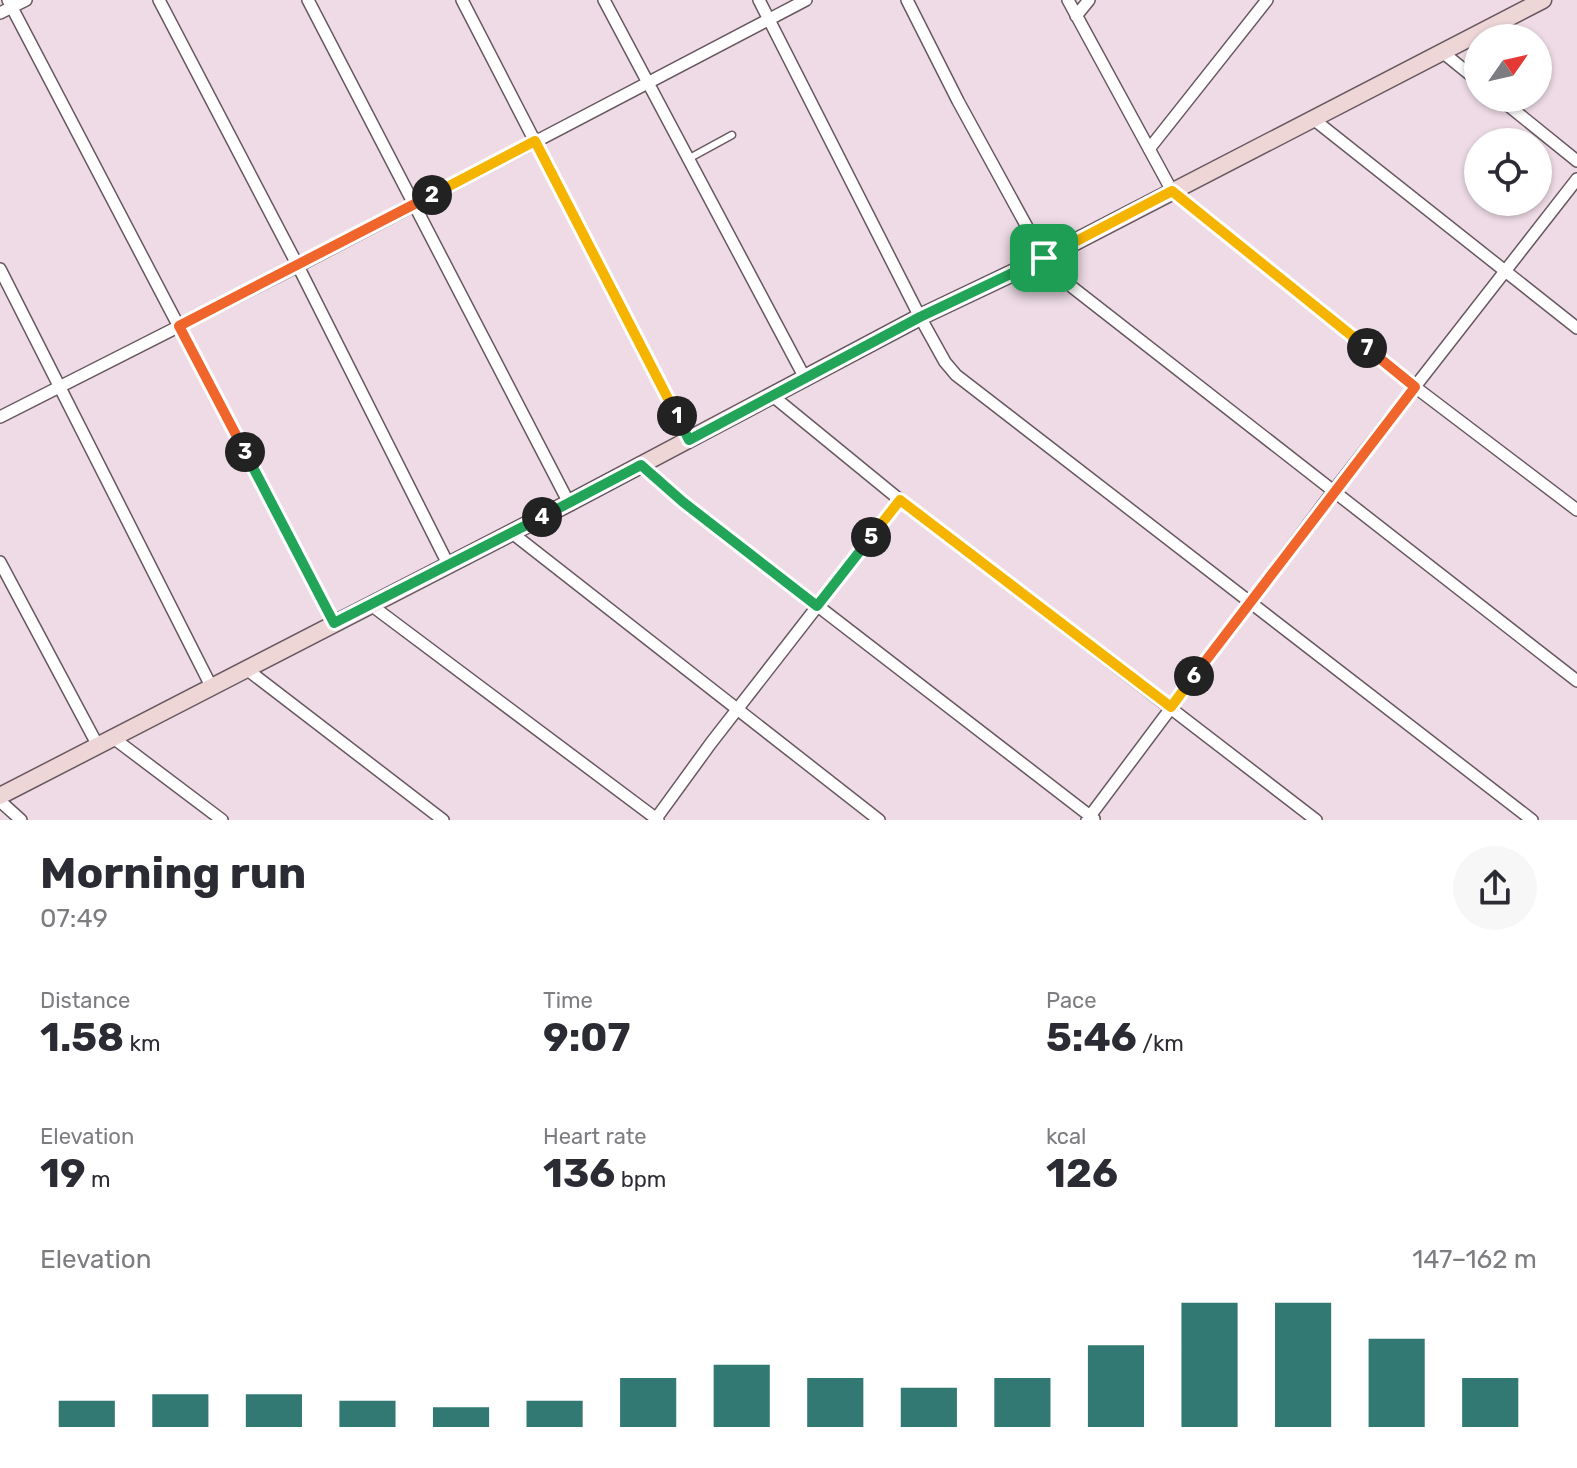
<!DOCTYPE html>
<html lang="en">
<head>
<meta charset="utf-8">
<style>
  body { margin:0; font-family:Rubik,sans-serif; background:#f7f7f7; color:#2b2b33; height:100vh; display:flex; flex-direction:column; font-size:30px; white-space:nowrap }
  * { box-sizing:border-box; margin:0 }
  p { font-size:26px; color:#7c7c81 }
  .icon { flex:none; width:44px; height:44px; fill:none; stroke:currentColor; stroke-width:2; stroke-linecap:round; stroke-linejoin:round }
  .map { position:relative; height:820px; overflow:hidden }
  .drawer { display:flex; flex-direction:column; background:#fff; flex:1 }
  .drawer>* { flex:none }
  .needle { width:52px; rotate:56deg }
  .tools { position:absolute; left:1464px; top:24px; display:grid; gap:16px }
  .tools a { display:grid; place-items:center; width:88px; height:88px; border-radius:50%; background:#fff; box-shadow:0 2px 6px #0004; font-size:40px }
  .pin { position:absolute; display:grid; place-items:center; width:68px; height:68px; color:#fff; margin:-34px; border-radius:16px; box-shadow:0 4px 12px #0006 }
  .km { position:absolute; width:40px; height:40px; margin:-20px; border-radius:50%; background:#222; color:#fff; font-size:22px; line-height:40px; text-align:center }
  .round { display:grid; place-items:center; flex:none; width:84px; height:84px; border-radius:42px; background:#f7f7f7 }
  .head { display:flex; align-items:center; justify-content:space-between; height:136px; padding:0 40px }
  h1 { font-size:44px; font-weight:700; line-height:60px }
  .figures { display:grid; grid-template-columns:repeat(3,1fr); gap:12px; height:136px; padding:8px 40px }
  .figures div { display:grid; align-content:center }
  .figures b { font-size:40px; font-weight:700 }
  .figures small { font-size:22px; font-weight:400 }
  .figures p { font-size:22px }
  .chart { height:224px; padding:16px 40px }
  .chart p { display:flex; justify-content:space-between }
  .chart svg { width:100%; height:144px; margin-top:8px; stroke:#317972; stroke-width:6 }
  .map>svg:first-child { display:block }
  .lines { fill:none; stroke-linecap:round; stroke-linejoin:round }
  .lane-casing { stroke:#685860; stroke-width:9 }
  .street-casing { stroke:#685860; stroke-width:14 }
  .secondary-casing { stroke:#685860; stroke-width:19 }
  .lane { stroke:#fff; stroke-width:6 }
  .street { stroke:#fff; stroke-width:11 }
  .secondary { stroke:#eed6d7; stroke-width:16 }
  .split-1-casing { stroke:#fff; stroke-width:16 }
  .split-2-casing { stroke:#fff; stroke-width:16 }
  .split-3-casing { stroke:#fff; stroke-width:16 }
  .split-4-casing { stroke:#fff; stroke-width:16 }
  .split-5-casing { stroke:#fff; stroke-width:16 }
  .split-6-casing { stroke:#fff; stroke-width:16 }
  .split-7-casing { stroke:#fff; stroke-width:16 }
  .split-8-casing { stroke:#fff; stroke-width:16 }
  .split-1 { stroke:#22a559; stroke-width:10 }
  .split-2 { stroke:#f5b400; stroke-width:10 }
  .split-3 { stroke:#f0652b; stroke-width:10 }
  .split-4 { stroke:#22a559; stroke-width:10 }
  .split-5 { stroke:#22a559; stroke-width:10 }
  .split-6 { stroke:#f5b400; stroke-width:10 }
  .split-7 { stroke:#f0652b; stroke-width:10 }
  .split-8 { stroke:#f5b400; stroke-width:10 }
</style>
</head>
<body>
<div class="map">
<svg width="1577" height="820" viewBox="0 0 1577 820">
  <rect width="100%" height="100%" fill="#eedbe5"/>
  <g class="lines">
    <defs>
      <path id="lane" d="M 688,159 L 732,135"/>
      <path id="street" d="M 8,0 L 334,623
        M 159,0 L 298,266 L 449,566
        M 308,0 L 569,503
        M 462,0 L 689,440
        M 604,0 L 806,380
        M 759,0 L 920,317 L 945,362 L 956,375 L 1532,820
        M 907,0 L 958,101 L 1044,258 L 1072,287 L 1577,681
        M 1068,0 L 1172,191 L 1415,387 L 1577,510
        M 0,13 L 26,0
        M 1076,16 L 1089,0
        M 1441,51 L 1478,81
        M 1499,98 L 1577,161
        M 1312,118 L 1577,328
        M 1149,149 L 1267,0
        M 0,269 L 211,686
        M 774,397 L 900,500 L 1316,820
        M 0,417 L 298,266 L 806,0
        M 641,465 L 683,502 L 1094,819
        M 512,533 L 879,820
        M 0,562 L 97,744
        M 371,605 L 658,820
        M 245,668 L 443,820
        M 112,737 L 222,820
        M 0,801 L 21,820
        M 655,820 L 711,743 L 900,500
        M 1087,820 L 1332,493 L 1577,179"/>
      <path id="secondary" d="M 0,796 L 569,503 L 920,317 L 1044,258 L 1543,0"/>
    </defs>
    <!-- lane casing -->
    <use href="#lane" class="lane-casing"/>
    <!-- street casing -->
    <use href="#street" class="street-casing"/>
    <!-- secondary casing -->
    <use href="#secondary" class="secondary-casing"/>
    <!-- lane -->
    <use href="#lane" class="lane"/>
    <!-- street -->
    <use href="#street" class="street"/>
    <!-- secondary -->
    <use href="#secondary" class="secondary"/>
  </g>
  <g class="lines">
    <defs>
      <path id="split-1" d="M 677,416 L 689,440 L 920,317 L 1044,258"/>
      <path id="split-2" d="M 432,195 L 535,141 L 677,416"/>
      <path id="split-3" d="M 245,452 L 179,326 L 432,195"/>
      <path id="split-4" d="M 245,452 L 334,623 L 542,517"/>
      <path id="split-5" d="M 542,517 L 641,465 L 683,502 L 817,606 L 871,537"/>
      <path id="split-6" d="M 871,537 L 900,500 L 1171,707 L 1194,676"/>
      <path id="split-7" d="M 1194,676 L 1415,387 L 1367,348"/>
      <path id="split-8" d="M 1044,258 L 1172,191 L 1367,348"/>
    </defs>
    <!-- split-1 casing -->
    <use href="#split-1" class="split-1-casing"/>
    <!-- split-2 casing -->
    <use href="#split-2" class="split-2-casing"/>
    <!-- split-3 casing -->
    <use href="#split-3" class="split-3-casing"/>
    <!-- split-4 casing -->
    <use href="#split-4" class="split-4-casing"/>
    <!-- split-5 casing -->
    <use href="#split-5" class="split-5-casing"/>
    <!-- split-6 casing -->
    <use href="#split-6" class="split-6-casing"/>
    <!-- split-7 casing -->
    <use href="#split-7" class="split-7-casing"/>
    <!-- split-8 casing -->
    <use href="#split-8" class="split-8-casing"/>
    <!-- split-1 -->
    <use href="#split-1" class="split-1"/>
    <!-- split-2 -->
    <use href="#split-2" class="split-2"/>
    <!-- split-3 -->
    <use href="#split-3" class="split-3"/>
    <!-- split-4 -->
    <use href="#split-4" class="split-4"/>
    <!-- split-5 -->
    <use href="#split-5" class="split-5"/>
    <!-- split-6 -->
    <use href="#split-6" class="split-6"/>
    <!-- split-7 -->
    <use href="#split-7" class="split-7"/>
    <!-- split-8 -->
    <use href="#split-8" class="split-8"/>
  </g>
</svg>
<div class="tools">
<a><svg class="needle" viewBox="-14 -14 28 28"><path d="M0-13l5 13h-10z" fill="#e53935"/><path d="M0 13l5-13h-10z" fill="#7c7c81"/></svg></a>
<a><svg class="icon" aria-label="locate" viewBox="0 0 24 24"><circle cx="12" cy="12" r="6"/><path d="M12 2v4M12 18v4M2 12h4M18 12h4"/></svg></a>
</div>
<div class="pin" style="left:1044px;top:258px;background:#1e9e55"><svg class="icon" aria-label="arrive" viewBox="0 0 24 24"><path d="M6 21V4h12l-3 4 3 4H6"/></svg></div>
<b class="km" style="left:677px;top:416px">1</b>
<b class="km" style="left:432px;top:195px">2</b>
<b class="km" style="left:245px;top:452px">3</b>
<b class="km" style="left:542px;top:517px">4</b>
<b class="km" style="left:871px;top:537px">5</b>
<b class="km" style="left:1194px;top:676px">6</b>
<b class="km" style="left:1367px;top:348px">7</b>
</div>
<section class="drawer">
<div class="head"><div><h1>Morning run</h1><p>07:49</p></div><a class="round"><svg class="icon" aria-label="share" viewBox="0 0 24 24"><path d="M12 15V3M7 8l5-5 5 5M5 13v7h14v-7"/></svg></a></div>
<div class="figures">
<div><p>Distance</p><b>1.58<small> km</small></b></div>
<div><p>Time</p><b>9:07</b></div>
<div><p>Pace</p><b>5:46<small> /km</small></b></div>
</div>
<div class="figures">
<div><p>Elevation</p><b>19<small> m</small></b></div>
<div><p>Heart rate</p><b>136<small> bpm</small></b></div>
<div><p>kcal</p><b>126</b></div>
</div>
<div class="chart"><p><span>Elevation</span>147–162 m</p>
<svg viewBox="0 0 160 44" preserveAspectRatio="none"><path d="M5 44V36M15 44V34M25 44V34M35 44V36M45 44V38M55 44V36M65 44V29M75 44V25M85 44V29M95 44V32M105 44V29M115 44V19M125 44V6M135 44V6M145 44V17M155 44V29"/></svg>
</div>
</section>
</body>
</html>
